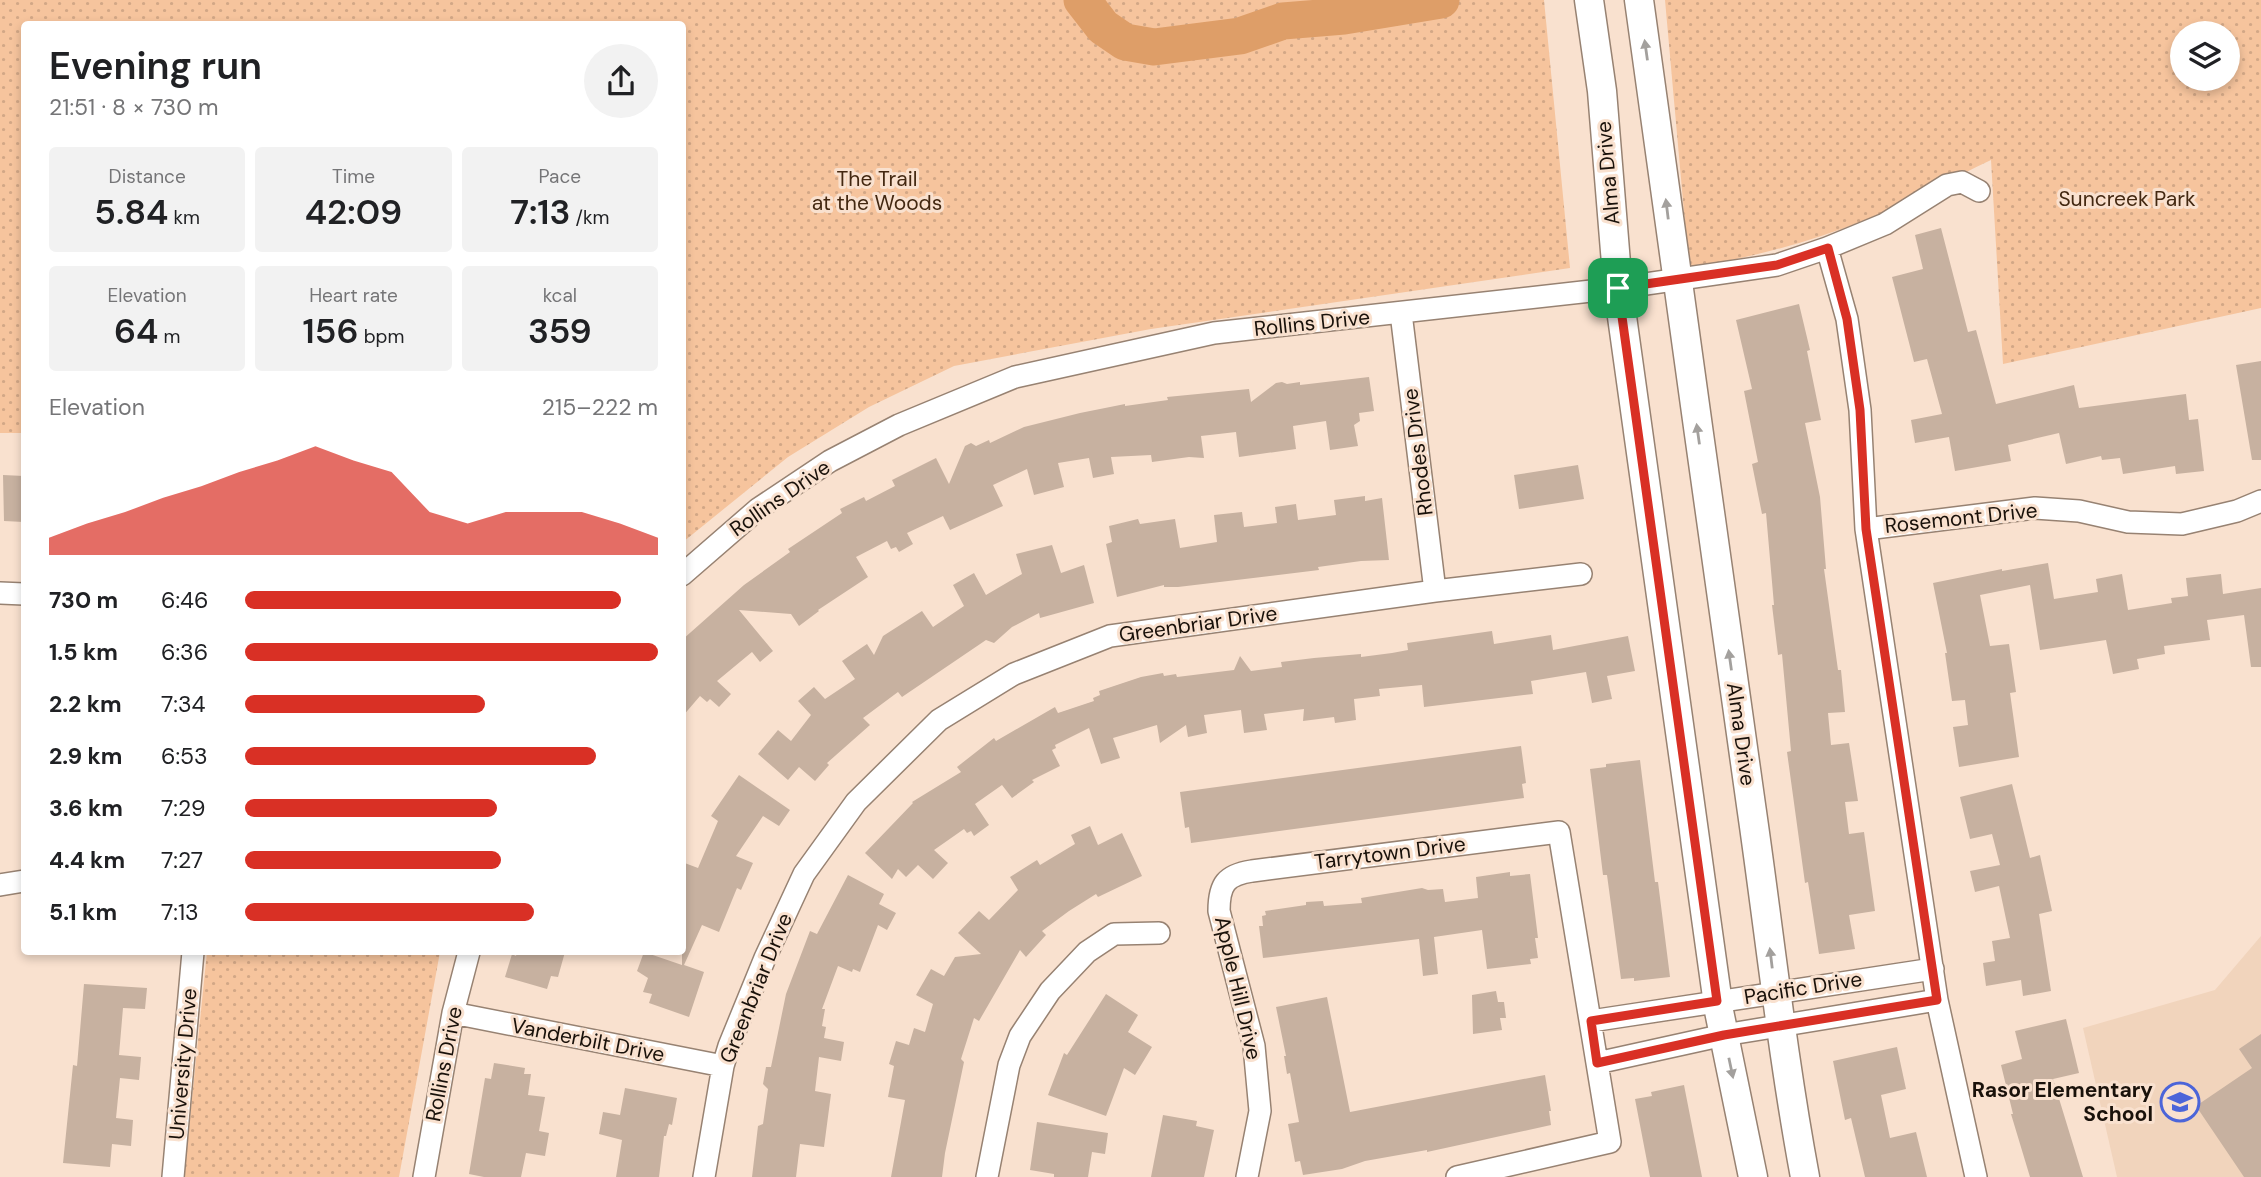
<!DOCTYPE html>
<html lang="en">
<head>
<meta charset="utf-8">
<style>
  body { margin:0; font-family:"DM Sans",sans-serif; background:#f2f2f2; color:#202124; height:100vh; display:flex; flex-direction:column; font-size:26px; white-space:nowrap }
  * { box-sizing:border-box; margin:0 }
  p { font-size:23px; color:#757577 }
  .icon { flex:none; width:38px; height:38px; fill:none; stroke:currentColor; stroke-width:2; stroke-linecap:round; stroke-linejoin:round }
  .map { position:relative; flex:1; overflow:hidden }
  .sheet { position:absolute; left:21px; top:21px; width:665px; height:934px; display:flex; flex-direction:column; background:#fff; border-radius:7px; box-shadow:0 4px 10px #0003 }
  .sheet>* { flex:none }
  .buttons { position:absolute; left:2170px; top:21px; display:grid; gap:14px }
  .buttons a { display:grid; place-items:center; width:70px; height:70px; border-radius:50%; background:#fff; box-shadow:0 4px 10px #0003; font-size:35px }
  .pin { position:absolute; display:grid; place-items:center; width:60px; height:60px; color:#fff; margin:-30px; border-radius:14px; box-shadow:0 4px 10px #0006 }
  .round { display:grid; place-items:center; flex:none; width:74px; height:74px; border-radius:37px; background:#f2f2f2 }
  .headline { display:flex; align-items:center; justify-content:space-between; height:119px; padding:0 28px }
  h1 { font-size:38px; font-weight:600; line-height:52px }
  .stats { display:grid; grid-template-columns:repeat(3,1fr); gap:10px; height:119px; padding:7px 28px }
  .stats div { display:grid; align-content:center; border-radius:7px; background:#f2f2f2; text-align:center }
  .stats b { font-size:35px; font-weight:600 }
  .stats small { font-size:19px; font-weight:400 }
  .stats p { font-size:19px }
  .chart { height:196px; padding:14px 28px }
  .chart p { display:flex; justify-content:space-between }
  .chart svg { width:100%; height:126px; margin-top:7px; fill:#d93025; opacity:.7 }
  ul { padding:0 28px; list-style:none; font-size:23px }
  li { display:grid; grid-template-columns:112px 84px 1fr; align-items:center; height:52px }
  li i { height:18px; border-radius:9px; background:#d93025 }
  .map>svg:first-child { display:block }
  .built { fill:#f1d4bc }
  .park { fill:url(#park-dots); fill-rule:evenodd }
  .lines { fill:none; stroke-linecap:round; stroke-linejoin:round }
  .river { stroke:#de9e68; stroke-width:37 }
  .building { fill:#c7b1a0 }
  .street-casing { stroke:#978272; stroke-width:24 }
  .secondary-casing { stroke:#978272; stroke-width:31 }
  .street { stroke:#fff; stroke-width:21 }
  .secondary { stroke:#fff; stroke-width:28 }
  .oneway { fill:#a3a09d }
  .route-casing { stroke:#fff; stroke-width:14 }
  .route { stroke:#d93025; stroke-width:9 }
  .labels { text-anchor:middle; dominant-baseline:central; stroke-width:6; stroke-linejoin:round; paint-order:stroke }
  .street-label { font-size:21px; fill:#19110a; stroke:#f9e1cf }
  .park-label { font-size:21px; fill:#432811; stroke:#f9e1cf }
  .poi-label { font-size:21px; font-weight:bold; fill:#19110a; stroke:#f9e1cf; text-anchor:end }
</style>
</head>
<body>
<div class="map">
<svg width="2261" height="1177" viewBox="0 0 2261 1177">
  <defs>
    <pattern id="park-dots" width="8" height="8" patternUnits="userSpaceOnUse" patternTransform="scale(1.75)"><rect width="8" height="8" fill="#f6c49d"/><path d="M2 2h.1M6 6h.1" fill="none" stroke="#d2a786" stroke-width="1.8" stroke-linecap="round"/></pattern>
  </defs>
  <rect width="100%" height="100%" fill="#f9e1cf"/>
  <!-- built -->
  <path class="built" d="M 2261,936 L 2261,1177 L 2117,1177 L 2083,1028 L 2215,990 Z"/>
  <!-- park -->
  <path class="park" d="M 0,0 L 1544,0 L 1570,268 L 1151,329 L 954,366 L 869,407 L 788,457 L 683,542 L 682,24 L 24,24 L 24,433 L 0,433 Z
    M 1665,0 L 2261,0 L 2261,308 L 2003,364 L 1991,160 C 1949,180 1908,203 1865,220 C 1808,243 1749,258 1689,268 ZM 2182,33 L 2228,33 L 2228,79 L 2182,79 Z
    M 207,952 L 440,952 L 399,1177 L 184,1177 Z"/>
  <g class="lines">
    <!-- river -->
    <path class="river" d="M 1082,0 L 1103,27 L 1125,42 L 1154,47 L 1240,36 L 1283,21 L 1344,16 L 1441,0"/>
  </g>
  <!-- building -->
  <path class="building" d="M 1941,228 L 1968,332 L 1976,330 L 1996,404 L 2074,385 L 2079,408 L 2186,394 L 2189,420 L 2198,419 L 2204,471 L 2176,474 L 2175,466 L 2123,474 L 2120,458 L 2102,460 L 2101,456 L 2066,464 L 2059,433 L 2008,445 L 2011,461 L 1955,471 L 1949,437 L 1915,443 L 1911,420 L 1942,414 L 1927,359 L 1914,362 L 1892,277 L 1923,269 L 1915,235 Z
    M 1799,304 L 1810,350 L 1807,351 L 1821,420 L 1805,423 L 1820,497 L 1826,569 L 1824,569 L 1838,670 L 1841,670 L 1845,712 L 1828,713 L 1831,745 L 1849,743 L 1858,801 L 1845,802 L 1849,834 L 1864,832 L 1875,911 L 1849,915 L 1855,949 L 1819,954 L 1808,882 L 1805,883 L 1787,752 L 1791,751 L 1782,654 L 1778,655 L 1772,605 L 1774,605 L 1766,513 L 1762,514 L 1752,464 L 1758,462 L 1744,391 L 1752,389 L 1736,320 Z
    M 2261,361 L 2261,460 L 2252,460 L 2236,365 Z
    M 1369,377 L 1374,411 L 1359,413 L 1360,421 L 1354,425 L 1358,446 L 1330,450 L 1326,421 L 1293,426 L 1296,449 L 1239,457 L 1236,432 L 1201,436 L 1204,458 L 1189,457 L 1152,462 L 1151,455 L 1111,457 L 1114,474 L 1093,478 L 1089,458 L 1058,463 L 1064,487 L 1034,495 L 1027,469 L 993,485 L 1003,506 L 950,530 L 943,516 L 907,533 L 913,544 L 899,552 L 896,547 L 891,549 L 887,541 L 856,557 L 868,577 L 818,610 L 819,611 L 799,626 L 791,614 L 739,610 L 773,651 L 760,662 L 752,652 L 717,681 L 731,694 L 719,707 L 710,699 L 707,702 L 700,696 L 682,717 L 682,640 L 744,585 L 790,552 L 788,549 L 842,513 L 840,509 L 864,497 L 866,501 L 895,486 L 892,480 L 936,458 L 949,484 L 965,446 L 971,443 L 976,446 L 989,440 L 990,443 L 1024,427 L 1080,413 L 1125,404 L 1125,406 L 1168,400 L 1167,397 L 1249,389 L 1251,402 L 1276,383 L 1282,382 L 1287,384 L 1300,382 L 1300,385 Z
    M 1578,465 L 1584,499 L 1519,509 L 1514,475 Z
    M 3,475 L 24,476 L 24,522 L 4,521 Z
    M 1365,496 L 1365,501 L 1382,498 L 1389,560 L 1361,561 L 1318,567 L 1319,570 L 1178,587 L 1164,587 L 1164,585 L 1117,597 L 1106,544 L 1112,542 L 1109,526 L 1138,519 L 1140,524 L 1175,519 L 1180,548 L 1217,542 L 1214,515 L 1242,512 L 1244,527 L 1277,523 L 1275,507 L 1296,504 L 1298,520 L 1336,515 L 1334,500 Z
    M 1052,545 L 1061,573 L 1084,565 L 1094,603 L 1040,618 L 1039,613 L 1012,627 L 994,643 L 986,640 L 902,697 L 898,692 L 863,718 L 870,725 L 827,763 L 829,765 L 815,781 L 799,767 L 788,780 L 758,754 L 778,730 L 791,741 L 811,715 L 798,701 L 814,687 L 825,699 L 855,679 L 842,661 L 867,644 L 874,655 L 883,636 L 922,611 L 933,627 L 964,606 L 953,585 L 974,573 L 986,595 L 1022,574 L 1016,554 Z
    M 2048,563 L 2054,599 L 2098,592 L 2096,579 L 2122,574 L 2128,610 L 2172,603 L 2171,598 L 2188,596 L 2186,578 L 2221,574 L 2223,594 L 2261,588 L 2261,667 L 2251,667 L 2244,615 L 2207,620 L 2210,640 L 2164,646 L 2165,654 L 2137,659 L 2139,669 L 2113,674 L 2106,640 L 2040,650 L 2030,585 L 1980,595 L 1990,646 L 2009,644 L 2016,692 L 2010,693 L 2019,757 L 1959,767 L 1953,727 L 1968,725 L 1965,700 L 1952,701 L 1945,653 L 1947,653 L 1933,583 L 2002,569 L 2002,571 Z
    M 1492,631 L 1494,644 L 1551,635 L 1553,650 L 1628,636 L 1635,671 L 1607,676 L 1612,699 L 1592,703 L 1586,672 L 1531,681 L 1533,694 L 1424,707 L 1422,685 L 1379,689 L 1380,696 L 1354,699 L 1356,720 L 1335,723 L 1334,717 L 1303,721 L 1304,709 L 1264,714 L 1267,730 L 1244,733 L 1241,710 L 1204,715 L 1207,733 L 1188,737 L 1186,725 L 1160,743 L 1157,725 L 1113,738 L 1120,758 L 1101,764 L 1089,728 L 1055,745 L 1056,748 L 1052,750 L 1060,766 L 1032,780 L 1034,782 L 1012,798 L 1002,785 L 975,804 L 989,825 L 974,836 L 971,831 L 967,833 L 964,829 L 934,850 L 948,863 L 933,879 L 918,865 L 906,877 L 898,869 L 892,879 L 865,853 L 913,803 L 912,802 L 961,772 L 957,767 L 994,738 L 996,741 L 1055,707 L 1058,713 L 1094,701 L 1093,698 L 1100,695 L 1099,691 L 1141,677 L 1163,673 L 1164,676 L 1176,674 L 1177,677 L 1234,670 L 1240,656 L 1251,671 L 1282,667 L 1281,662 L 1314,658 L 1361,654 L 1361,657 L 1392,653 L 1408,650 L 1407,643 Z
    M 1521,746 L 1526,783 L 1522,784 L 1524,798 L 1191,843 L 1189,827 L 1185,828 L 1180,792 Z
    M 1640,760 L 1655,882 L 1658,882 L 1670,977 L 1634,981 L 1634,978 L 1621,979 L 1607,875 L 1603,875 L 1590,769 L 1606,767 L 1606,764 Z
    M 739,775 L 790,810 L 779,826 L 763,816 L 736,856 L 753,863 L 741,890 L 737,888 L 719,932 L 702,925 L 684,965 L 704,972 L 689,1017 L 649,1003 L 652,994 L 643,992 L 648,978 L 637,971 L 644,952 L 682,965 L 682,862 L 698,868 L 718,821 L 711,816 Z
    M 2012,784 L 2030,858 L 2040,855 L 2052,911 L 2039,914 L 2051,991 L 2023,996 L 2021,980 L 1986,986 L 1983,963 L 1995,961 L 1992,941 L 2010,938 L 1999,886 L 1975,892 L 1970,871 L 2000,865 L 1992,834 L 1970,839 L 1960,797 Z
    M 1090,826 L 1098,845 L 1122,833 L 1142,876 L 1098,897 L 1096,894 L 1069,911 L 1042,931 L 1046,935 L 1026,957 L 1020,950 L 979,1021 L 974,1018 L 961,1059 L 964,1062 L 945,1153 L 942,1177 L 891,1177 L 905,1100 L 888,1097 L 894,1066 L 889,1064 L 896,1041 L 909,1045 L 914,1028 L 925,1032 L 933,1004 L 916,995 L 931,969 L 944,976 L 955,957 L 981,954 L 958,933 L 979,911 L 989,920 L 1018,890 L 1010,877 L 1037,860 L 1040,865 L 1075,844 L 1071,835 Z
    M 1510,872 L 1510,876 L 1530,874 L 1538,938 L 1535,938 L 1538,958 L 1530,959 L 1531,964 L 1487,969 L 1482,930 L 1434,937 L 1438,974 L 1423,976 L 1419,939 L 1263,958 L 1259,926 L 1263,926 L 1262,916 L 1266,915 L 1265,911 L 1306,905 L 1306,902 L 1323,901 L 1324,906 L 1362,903 L 1361,898 L 1422,888 L 1428,890 L 1443,889 L 1445,902 L 1478,898 L 1476,877 Z
    M 848,875 L 884,894 L 879,904 L 896,913 L 887,930 L 878,925 L 860,972 L 853,969 L 852,972 L 838,966 L 822,1009 L 825,1009 L 822,1026 L 826,1027 L 824,1038 L 844,1042 L 841,1061 L 819,1057 L 815,1091 L 831,1094 L 824,1147 L 800,1144 L 796,1177 L 752,1177 L 758,1126 L 763,1124 L 768,1089 L 763,1084 L 766,1067 L 771,1067 L 786,994 L 810,931 L 817,934 Z
    M 517,952 L 565,952 L 558,977 L 551,976 L 547,989 L 505,977 L 512,954 L 516,956 Z
    M 84,984 L 147,988 L 145,1009 L 123,1008 L 119,1055 L 141,1057 L 139,1080 L 120,1078 L 116,1118 L 133,1120 L 131,1146 L 112,1144 L 110,1167 L 63,1163 L 73,1065 L 77,1066 Z
    M 1496,991 L 1498,1002 L 1504,1002 L 1506,1018 L 1500,1018 L 1502,1030 L 1473,1034 L 1472,995 Z
    M 1106,994 L 1138,1015 L 1128,1032 L 1152,1047 L 1135,1075 L 1124,1068 L 1106,1116 L 1048,1095 L 1064,1053 L 1067,1055 Z
    M 1327,997 L 1350,1112 L 1545,1075 L 1551,1111 L 1549,1111 L 1551,1125 L 1427,1152 L 1427,1150 L 1365,1161 L 1342,1169 L 1303,1175 L 1300,1161 L 1295,1162 L 1288,1124 L 1299,1122 L 1290,1073 L 1287,1074 L 1284,1056 L 1286,1056 L 1276,1007 Z
    M 2066,1019 L 2079,1073 L 2053,1079 L 2083,1177 L 2030,1177 L 2011,1114 L 2013,1114 L 2001,1065 L 2022,1059 L 2015,1031 Z
    M 2261,1034 L 2261,1177 L 2244,1177 L 2196,1106 L 2252,1068 L 2239,1049 Z
    M 1897,1047 L 1906,1089 L 1881,1095 L 1890,1138 L 1916,1132 L 1927,1177 L 1865,1177 L 1851,1118 L 1845,1120 L 1833,1061 Z
    M 494,1063 L 525,1068 L 524,1074 L 531,1074 L 528,1095 L 545,1097 L 539,1131 L 549,1133 L 545,1156 L 526,1153 L 521,1177 L 484,1177 L 469,1174 L 485,1078 L 491,1079 Z
    M 1684,1085 L 1702,1177 L 1650,1177 L 1635,1099 L 1652,1096 L 1651,1092 Z
    M 625,1088 L 677,1098 L 672,1125 L 669,1124 L 666,1136 L 664,1136 L 659,1177 L 616,1177 L 622,1140 L 599,1134 L 603,1112 L 620,1115 Z
    M 1163,1115 L 1197,1121 L 1196,1126 L 1214,1130 L 1204,1177 L 1151,1177 Z
    M 1037,1122 L 1108,1133 L 1105,1154 L 1092,1152 L 1088,1177 L 1054,1177 L 1054,1174 L 1030,1170 Z"/>
  <g class="lines">
    <defs>
      <path id="street" d="M 1827,248 L 1847,319 L 1860,410 L 1866,529 L 1937,1000 L 1976,1177
        M 1401,313 L 1435,591
        M 1866,529 L 2035,508 L 2079,511 L 2128,522 L 2182,524 L 2237,511 L 2261,501
        M 682,575 L 758,509 L 830,461 L 899,425 L 1015,377 L 1214,333 L 1618,288 L 1777,265 L 1827,248 L 1885,224 L 1947,185 L 1962,182 L 1979,191
        M 0,593 L 24,594
        M 0,885 L 24,881
        M 453,1013 L 723,1066
        M 1591,1021 L 1933,969
        M 1597,1063 L 1724,1035 L 1937,1000
        M 173,1177 L 193,952
        M 424,1177 L 453,1013 L 469,952
        M 704,1177 L 723,1066 L 729,1046 L 765,958 L 804,874 L 856,802 L 939,720 L 1014,674 L 1110,636 L 1435,591 L 1581,574
        M 987,1177 L 1009,1065 L 1020,1036 L 1050,991 L 1087,952 L 1114,934 L 1159,933
        M 1247,1177 L 1260,1111 L 1254,1046 L 1219,911 C 1219,884 1226,875 1252,871 L 1559,832 L 1610,1142 L 1457,1177"/>
      <path id="secondary" d="M 1589,0 L 1602,91 L 1618,288 L 1719,1011 L 1753,1177
        M 1639,0 C 1676,268 1713,537 1751,805 C 1769,929 1782,1054 1805,1177"/>
    </defs>
    <!-- street casing -->
    <use href="#street" class="street-casing"/>
    <!-- secondary casing -->
    <use href="#secondary" class="secondary-casing"/>
    <!-- street -->
    <use href="#street" class="street"/>
    <!-- secondary -->
    <use href="#secondary" class="secondary"/>
  </g>
  <!-- one-way arrows -->
  <defs><path id="oneway-solid" d="M-6-.8H1V-3.2L6.5 0L1 3.2V.8H-6Z" transform="scale(1.75)"/></defs>
  <g class="oneway">
    <use href="#oneway-solid" transform="translate(1646 50) rotate(-98)"/>
    <use href="#oneway-solid" transform="translate(1667 209) rotate(-97)"/>
    <use href="#oneway-solid" transform="translate(1698 434) rotate(-98)"/>
    <use href="#oneway-solid" transform="translate(1730 660) rotate(-98)"/>
    <use href="#oneway-solid" transform="translate(1771 958) rotate(-97)"/>
    <use href="#oneway-solid" transform="translate(1731 1068) rotate(78)"/>
  </g>
  <g class="lines">
    <defs>
      <path id="route" d="M 1828,248 L 1847,319 L 1860,410 L 1866,529 L 1937,1000 L 1724,1035 L 1597,1063 L 1591,1021 L 1717,1001 L 1618,288 L 1777,265 Z"/>
    </defs>
    <!-- route casing -->
    <use href="#route" class="route-casing"/>
    <!-- route -->
    <use href="#route" class="route"/>
  </g>
  <!-- icons -->
  <defs>
    <symbol id="school-ring" viewBox="-11 -11 22 22"><circle r="9.5" fill="#f9e1cf" stroke="#4c65d9" stroke-width="1.5"/><path d="M0-5L7-2L0 1L-7-2ZM-4 1L0 2.5L4 1V4Q0 6-4 4Z" fill="#4c65d9"/></symbol>
  </defs>
  <g fill-rule="evenodd">
    <use href="#school-ring" x="2158" y="1080" width="44" height="44"/>
  </g>
  <g class="labels">
    <!-- street labels -->
    <g class="street-label">
      <text transform="translate(1608 173) rotate(-95)">Alma Drive</text>
      <text transform="translate(1312 323) rotate(-6)">Rollins Drive</text>
      <text transform="translate(1418 452) rotate(-97)">Rhodes Drive</text>
      <text transform="translate(780 498) rotate(-35)">Rollins Drive</text>
      <text transform="translate(1961 518) rotate(-6)">Rosemont Drive</text>
      <text transform="translate(1198 624) rotate(-8)">Greenbriar Drive</text>
      <text transform="translate(1741 734) rotate(82)">Alma Drive</text>
      <text transform="translate(1390 853) rotate(-7)">Tarrytown Drive</text>
      <text transform="translate(756 988) rotate(-68)">Greenbriar Drive</text>
      <text transform="translate(1238 988) rotate(77)">Apple Hill Drive</text>
      <text transform="translate(1803 988) rotate(-9)">Pacific Drive</text>
      <text transform="translate(588 1040) rotate(11)">Vanderbilt Drive</text>
      <text transform="translate(183 1064) rotate(-85)">University Drive</text>
      <text transform="translate(444 1064) rotate(-79)">Rollins Drive</text>
    </g>
    <!-- park labels -->
    <g class="park-label">
      <text x="877" y="179">The Trail<tspan x="877" dy="24">at the Woods</tspan></text>
      <text x="2127" y="199">Suncreek Park</text>
    </g>
    <!-- poi labels -->
    <g class="poi-label">
      <text x="2153" y="1090">Rasor Elementary<tspan x="2153" dy="24">School</tspan></text>
    </g>
  </g>
</svg>
<div class="buttons">
<a><svg class="icon" aria-label="layers" viewBox="0 0 24 24"><path d="M12 4l9 5-9 5-9-5zM3 14l9 5 9-5"/></svg></a>
</div>
<div class="pin" style="left:1618px;top:288px;background:#1e9e55"><svg class="icon" aria-label="arrive" viewBox="0 0 24 24"><path d="M6 21V4h12l-3 4 3 4H6"/></svg></div>
<section class="sheet">
<div class="headline"><div><h1>Evening run</h1><p>21:51 · 8 × 730 m</p></div><a class="round"><svg class="icon" aria-label="share" viewBox="0 0 24 24"><path d="M12 15V3M7 8l5-5 5 5M5 13v7h14v-7"/></svg></a></div>
<div class="stats">
<div><p>Distance</p><b>5.84<small> km</small></b></div>
<div><p>Time</p><b>42:09</b></div>
<div><p>Pace</p><b>7:13<small> /km</small></b></div>
</div>
<div class="stats">
<div><p>Elevation</p><b>64<small> m</small></b></div>
<div><p>Heart rate</p><b>156<small> bpm</small></b></div>
<div><p>kcal</p><b>359</b></div>
</div>
<div class="chart"><p><span>Elevation</span>215–222 m</p>
<svg viewBox="0 0 160 44" preserveAspectRatio="none"><path d="M0 44V38L10 33L20 29L30 24L40 20L50 15L60 11L70 6L80 11L90 15L100 29L110 33L120 29L130 29L140 29L150 33L160 38V44z"/></svg>
</div>
<ul>
<li><b>730 m</b>6:46<i style="width:91%"></i></li>
<li><b>1.5 km</b>6:36<i style="width:100%"></i></li>
<li><b>2.2 km</b>7:34<i style="width:58%"></i></li>
<li><b>2.9 km</b>6:53<i style="width:85%"></i></li>
<li><b>3.6 km</b>7:29<i style="width:61%"></i></li>
<li><b>4.4 km</b>7:27<i style="width:62%"></i></li>
<li><b>5.1 km</b>7:13<i style="width:70%"></i></li>
</ul>
</section>
</div>
</body>
</html>
